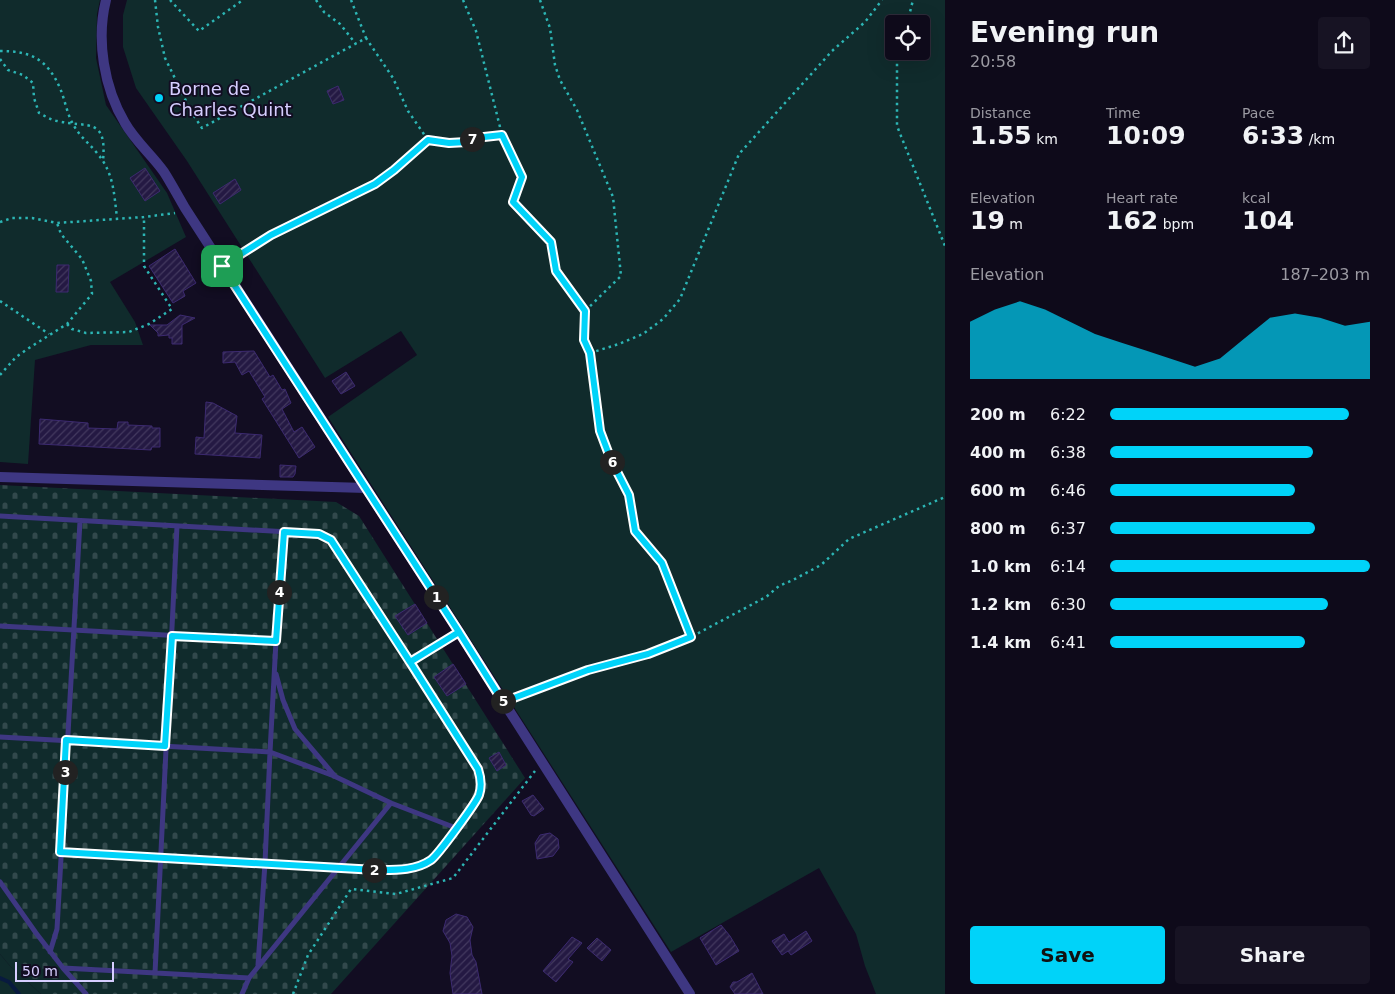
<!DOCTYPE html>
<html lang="en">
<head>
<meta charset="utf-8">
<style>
  body { margin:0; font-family:"DejaVu Sans",sans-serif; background:#171323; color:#f1f3f6; height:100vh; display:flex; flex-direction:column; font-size:19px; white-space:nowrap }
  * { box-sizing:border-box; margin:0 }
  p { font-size:16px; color:#9b9aa2 }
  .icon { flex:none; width:28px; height:28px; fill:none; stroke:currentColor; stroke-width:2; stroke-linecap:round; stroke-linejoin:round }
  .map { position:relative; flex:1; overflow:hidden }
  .details { display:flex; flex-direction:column; background:#0e0a1a; width:450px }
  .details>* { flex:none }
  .controls { position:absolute; left:885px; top:15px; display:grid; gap:10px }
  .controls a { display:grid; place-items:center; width:45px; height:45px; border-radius:5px; background:#0e0a1a; box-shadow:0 5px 20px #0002,0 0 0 1px #2e2b39; font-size:25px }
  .scale { position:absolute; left:15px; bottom:12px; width:99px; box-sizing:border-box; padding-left:5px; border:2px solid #d6ceff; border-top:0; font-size:14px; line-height:18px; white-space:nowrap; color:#d6ceff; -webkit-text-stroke:4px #120d22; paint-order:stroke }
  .pin { position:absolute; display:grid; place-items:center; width:42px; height:42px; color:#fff; margin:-21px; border-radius:10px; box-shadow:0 2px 8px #0006 }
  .km { position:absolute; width:25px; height:25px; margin:-12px; border-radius:50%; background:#222; color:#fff; font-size:14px; line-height:25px; text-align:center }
  .round { display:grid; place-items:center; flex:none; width:52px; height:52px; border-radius:5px; background:#171323 }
  .overview { display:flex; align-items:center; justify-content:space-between; height:85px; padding:0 25px }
  h1 { font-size:28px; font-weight:700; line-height:38px }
  .figures { display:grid; grid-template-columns:repeat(3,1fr); gap:8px; height:85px; padding:5px 25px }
  .figures div { display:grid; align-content:center }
  .figures b { font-size:25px; font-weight:700 }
  .figures small { font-size:14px; font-weight:400 }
  .figures p { font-size:14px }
  .chart { height:140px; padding:10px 25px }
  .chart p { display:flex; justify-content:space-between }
  .chart svg { width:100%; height:90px; margin-top:5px; fill:#00d3f9; opacity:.7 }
  .button { display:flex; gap:10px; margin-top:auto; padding:10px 25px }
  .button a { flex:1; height:58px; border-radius:5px; background:#00d3f9; color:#111; font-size:20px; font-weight:700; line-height:58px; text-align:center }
  .button a+a { background:#171323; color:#f1f3f6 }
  ul { padding:0 25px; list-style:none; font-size:16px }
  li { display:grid; grid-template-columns:80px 60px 1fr; align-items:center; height:38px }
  li i { height:12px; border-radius:6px; background:#00d3f9 }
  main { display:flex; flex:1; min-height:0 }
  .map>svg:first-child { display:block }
  .cemetery { fill:url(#cemetery-stones) }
  .park { fill:#102b2c; fill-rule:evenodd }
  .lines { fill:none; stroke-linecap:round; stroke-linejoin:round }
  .stream { stroke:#081a3f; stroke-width:4 }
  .building { fill:url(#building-hatch); stroke:#3c2a70 }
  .path { stroke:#2cb5b4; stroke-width:2.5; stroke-dasharray:2.5 4; stroke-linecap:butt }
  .lane { stroke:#3e3782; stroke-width:5 }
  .street { stroke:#3e3782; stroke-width:10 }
  .route-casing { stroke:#fff; stroke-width:10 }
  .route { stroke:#00d3f9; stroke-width:6 }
  .poi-dot { fill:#00d3f9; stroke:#120d22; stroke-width:2 }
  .labels { text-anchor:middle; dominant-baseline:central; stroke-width:4; stroke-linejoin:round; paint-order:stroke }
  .poi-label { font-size:18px; fill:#d6ceff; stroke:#120d22; text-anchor:start }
</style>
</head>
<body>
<main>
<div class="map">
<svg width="945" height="994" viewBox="0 0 945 994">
  <defs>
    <pattern id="cemetery-stones" width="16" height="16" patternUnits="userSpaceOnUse" patternTransform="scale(1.25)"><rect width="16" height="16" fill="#102b2c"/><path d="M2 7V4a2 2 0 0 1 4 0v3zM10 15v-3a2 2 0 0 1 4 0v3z" fill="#32494c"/></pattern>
    <pattern id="building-hatch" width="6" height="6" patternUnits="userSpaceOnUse" patternTransform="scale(1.25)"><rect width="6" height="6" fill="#241943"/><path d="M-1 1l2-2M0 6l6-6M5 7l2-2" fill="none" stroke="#43395f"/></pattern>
  </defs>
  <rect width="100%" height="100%" fill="#120d22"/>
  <!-- cemetery -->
  <path class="cemetery" d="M 0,485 L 336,502 L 359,516 L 525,778 L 331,994 L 41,994 L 10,966 L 0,954 Z"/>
  <!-- park -->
  <path class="park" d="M 0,0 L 100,0 L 97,14 L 96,58 L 106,105 L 167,193 L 186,237 L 110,282 L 135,322 L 143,345 L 91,345 L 35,360 L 28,464 L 0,462 Z
    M 127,0 L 945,0 L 945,994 L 876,994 L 865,966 L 856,934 L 819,868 L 671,952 L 328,417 L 417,355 L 401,331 L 325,378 L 187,161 L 136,88 L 123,47 L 123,15 ZM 894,24 L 921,24 L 921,51 L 894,51 Z
    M 0,954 L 10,966 L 41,994 L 0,994 Z"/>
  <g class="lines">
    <!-- stream -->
    <path class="stream" d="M 0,978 L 9,982 L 19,994"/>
  </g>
  <!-- building -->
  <path class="building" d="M 338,86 L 344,100 L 333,104 L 327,91 Z
    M 145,168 L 160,191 L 145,201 L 130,178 Z
    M 235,179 L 241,190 L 220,204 L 213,193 Z
    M 175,249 L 196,283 L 183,291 L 185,296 L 173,303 L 149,266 Z
    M 57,265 L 69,265 L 68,292 L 56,292 Z
    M 180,315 L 195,318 L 182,325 L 182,344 L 172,344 L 172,338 L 169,338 L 169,335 L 158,336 L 158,333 L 150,325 L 167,325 Z
    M 254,351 L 270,377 L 273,375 L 282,390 L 285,389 L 291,403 L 282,409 L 283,411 L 294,432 L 302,427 L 315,447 L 299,458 L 262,399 L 265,397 L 249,371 L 242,375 L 235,362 L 223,363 L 223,352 Z
    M 346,372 L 355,386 L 341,394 L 332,381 Z
    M 206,402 L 213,403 L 237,416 L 235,433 L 262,435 L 260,458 L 195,454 L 196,437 L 204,438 Z
    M 40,419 L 88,423 L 88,428 L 117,429 L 118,422 L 128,422 L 128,425 L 152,426 L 152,428 L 160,428 L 160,447 L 152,447 L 151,450 L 39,444 Z
    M 280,465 L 296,466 L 295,474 L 293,477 L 280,477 Z
    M 415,604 L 427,623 L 408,635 L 395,616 Z
    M 453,664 L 466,684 L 447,696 L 434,677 Z
    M 499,752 L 506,765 L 497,771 L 489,758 Z
    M 533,795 L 544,809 L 534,816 L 531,815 L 522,801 Z
    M 550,833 L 558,839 L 559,848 L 553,856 L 537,859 L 535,843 L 540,835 Z
    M 456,914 L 467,917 L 473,927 L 470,940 L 472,955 L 476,962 L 482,994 L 453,994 L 450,973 L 452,956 L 450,943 L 443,931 L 446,920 Z
    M 721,925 L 730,936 L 739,951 L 716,965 L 700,938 Z
    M 806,931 L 812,941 L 791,955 L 788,951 L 782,955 L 772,941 L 784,934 L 789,942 Z
    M 572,937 L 582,943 L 568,959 L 573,962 L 556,982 L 543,971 Z
    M 597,938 L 611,950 L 602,961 L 587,948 Z
    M 752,973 L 763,994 L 735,994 L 730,987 L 733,982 L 737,982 Z"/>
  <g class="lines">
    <!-- path -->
    <path class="path" d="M 155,0 L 158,27 L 165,58 L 192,113 L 202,128 L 366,38 L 393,78 L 408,111 L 428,140 L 449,143 L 467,142 L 475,138 L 495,134 L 502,135
      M 170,0 L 199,31 L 243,0
      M 316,0 L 324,12 L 340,24 L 356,44
      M 351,0 L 366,38
      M 463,0 L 476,31 L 502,135 L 522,177 L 513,202 L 551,242 L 556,271 L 585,311 L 584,340 L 590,353 L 600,431 L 611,460 L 629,495 L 635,531 L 662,563 L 691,637
      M 540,0 L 550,28 L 555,65 L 560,80 L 577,110 L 613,197 L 621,276 L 585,311
      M 907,24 L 913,0
      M 0,51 C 31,51 47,59 60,88 C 65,100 67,114 73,124 C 79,136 89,143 97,153 C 114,173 114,194 117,218
      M 899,51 L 897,60 L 897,126 L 945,246
      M 0,59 L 8,70 L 23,75 L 33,83 L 34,98 L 39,113 C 45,116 51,120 57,121 C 89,128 107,117 103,161
      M 0,222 L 12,218 L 32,218 L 57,223 L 144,217 L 175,213
      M 232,260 L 271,235 L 375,184 L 394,170 L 428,140
      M 0,301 L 49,334
      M 67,324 L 72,329 L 86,333 L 129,332 L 149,324 L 172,309 L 144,266 L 144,217
      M 590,353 L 619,344 L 643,334 L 663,319 L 680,299 L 739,154 L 832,51 L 865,22 L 882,0
      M 0,375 L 16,357 L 29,348 L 67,324 L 92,294 L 91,281 L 82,259 L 61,234 L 57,223
      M 514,697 L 588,670 L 648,654 L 691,637 L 766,597 L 779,586 L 793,580 L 821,565 L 849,539 L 945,497
      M 293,994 L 308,955 L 351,889 L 396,894 L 453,878 L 535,771"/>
    <!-- lane -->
    <path class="lane" d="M 0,516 L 307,533 L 319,534 L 331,540 L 477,769 C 487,793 470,810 456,828 L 391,803 L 334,776 L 270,752 L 276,641 L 0,626
      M 276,641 L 284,532
      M 410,662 L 459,632
      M 276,674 L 283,700 L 295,729 L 334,775
      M 0,737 L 270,752 L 265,863 L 400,870 C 433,863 438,855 456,828
      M 61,852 L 265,863 L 258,965
      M 0,882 L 36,933 L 63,968 L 249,978 L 391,803
      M 50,952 L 57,929 L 80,521
      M 63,968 L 86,994
      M 155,973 L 177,526
      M 242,994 L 249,978"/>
    <!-- street -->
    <path class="street" d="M 106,0 C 96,40 104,88 125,123 C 135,141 152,155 164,172 C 171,183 178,196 185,208 L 459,632 L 690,994
      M 0,477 L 366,488"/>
  </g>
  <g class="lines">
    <defs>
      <path id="route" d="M 222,266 L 459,632 L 410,662 L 478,769 C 481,778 482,786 479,795 C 476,803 438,855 431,860 C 415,871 395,870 376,870 L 60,852 L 66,740 L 165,746 L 172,636 L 276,641 L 284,532 L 319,534 L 331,540 L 410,662 L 459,632 L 503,702 L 588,670 L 648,654 L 691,637 L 662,563 L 635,531 L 629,495 L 611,460 L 600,431 L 590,353 L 584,340 L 585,311 L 556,271 L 551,242 L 513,202 L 522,177 L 502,135 L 475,138 L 467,142 L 449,143 L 428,140 L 394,170 L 375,184 L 271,235 L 222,266"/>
    </defs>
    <!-- route casing -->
    <use href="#route" class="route-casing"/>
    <!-- route -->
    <use href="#route" class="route"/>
  </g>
  <!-- markers -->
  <circle class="poi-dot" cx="159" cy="98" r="5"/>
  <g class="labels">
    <!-- poi labels -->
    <g class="poi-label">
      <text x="169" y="88">Borne de<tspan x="169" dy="21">Charles Quint</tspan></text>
    </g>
  </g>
</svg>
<div class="controls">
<a><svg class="icon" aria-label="locate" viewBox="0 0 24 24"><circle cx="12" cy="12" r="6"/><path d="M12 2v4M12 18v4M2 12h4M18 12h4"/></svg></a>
</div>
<div class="scale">50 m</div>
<div class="pin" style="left:222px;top:266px;background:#1e9e55"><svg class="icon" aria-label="arrive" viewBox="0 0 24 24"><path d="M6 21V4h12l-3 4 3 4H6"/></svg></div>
<b class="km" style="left:436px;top:597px">1</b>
<b class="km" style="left:374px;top:870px">2</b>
<b class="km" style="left:65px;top:772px">3</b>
<b class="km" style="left:279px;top:592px">4</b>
<b class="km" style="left:503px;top:701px">5</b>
<b class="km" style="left:612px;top:462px">6</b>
<b class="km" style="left:472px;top:139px">7</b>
</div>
<section class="details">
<div class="overview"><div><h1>Evening run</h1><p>20:58</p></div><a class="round"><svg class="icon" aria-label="share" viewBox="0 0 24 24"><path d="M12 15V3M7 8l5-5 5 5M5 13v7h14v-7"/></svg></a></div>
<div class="figures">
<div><p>Distance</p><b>1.55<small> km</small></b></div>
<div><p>Time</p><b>10:09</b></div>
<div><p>Pace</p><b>6:33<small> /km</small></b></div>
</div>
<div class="figures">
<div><p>Elevation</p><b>19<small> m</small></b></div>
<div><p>Heart rate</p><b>162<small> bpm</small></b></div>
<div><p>kcal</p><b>104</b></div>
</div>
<div class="chart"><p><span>Elevation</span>187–203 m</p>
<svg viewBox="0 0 160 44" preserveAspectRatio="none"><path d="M0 44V16L10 10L20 6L30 10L40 16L50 22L60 26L70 30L80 34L90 38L100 34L110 24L120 14L130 12L140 14L150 18L160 16V44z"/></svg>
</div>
<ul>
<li><b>200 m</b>6:22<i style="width:92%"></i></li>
<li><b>400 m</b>6:38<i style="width:78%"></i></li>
<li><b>600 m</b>6:46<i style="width:71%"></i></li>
<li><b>800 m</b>6:37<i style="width:79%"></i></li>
<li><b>1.0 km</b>6:14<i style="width:100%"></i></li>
<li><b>1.2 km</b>6:30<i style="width:84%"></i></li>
<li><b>1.4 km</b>6:41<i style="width:75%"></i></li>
</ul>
<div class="button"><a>Save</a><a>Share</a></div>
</section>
</main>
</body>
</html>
